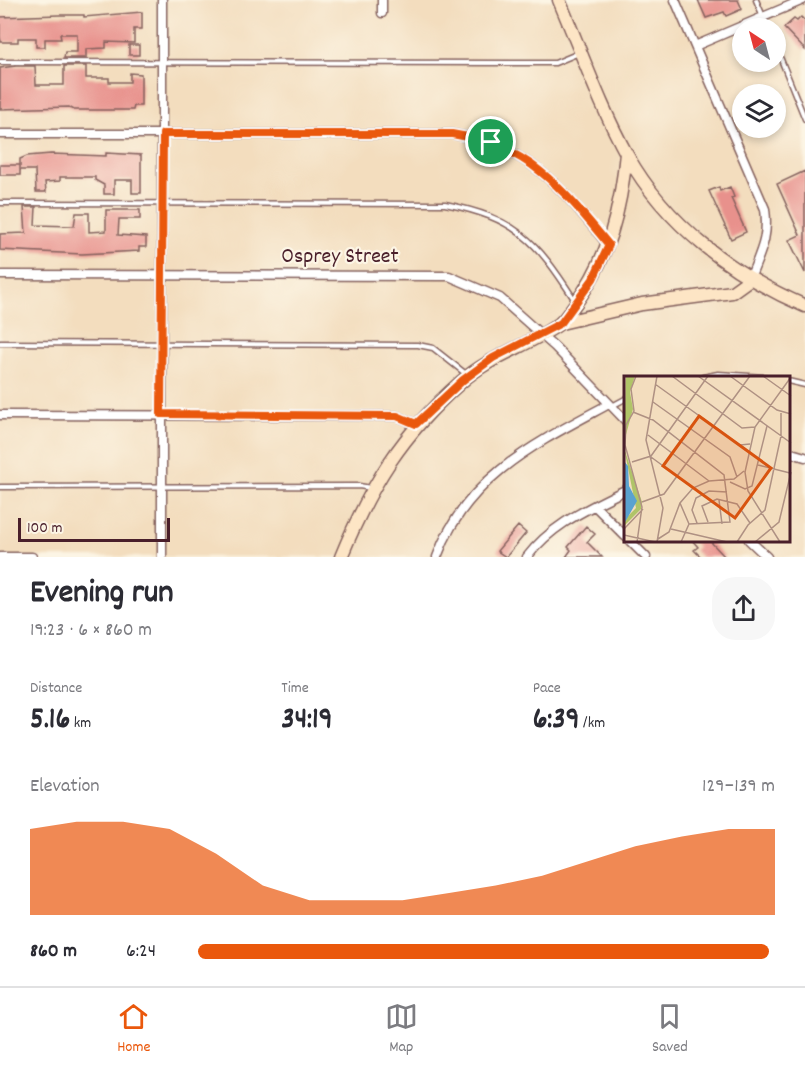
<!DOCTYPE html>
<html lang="en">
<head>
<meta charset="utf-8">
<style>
  body { margin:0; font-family:Dekko,sans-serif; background:#f7f7f7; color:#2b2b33; height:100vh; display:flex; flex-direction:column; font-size:22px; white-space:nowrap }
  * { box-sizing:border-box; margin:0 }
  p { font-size:20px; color:#7c7c81 }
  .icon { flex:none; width:33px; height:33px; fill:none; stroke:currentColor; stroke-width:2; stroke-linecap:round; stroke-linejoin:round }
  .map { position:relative; height:557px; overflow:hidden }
  .side { display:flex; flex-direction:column; background:#fff; flex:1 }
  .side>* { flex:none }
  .needle { width:39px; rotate:324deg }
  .fabs { position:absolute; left:732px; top:18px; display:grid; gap:12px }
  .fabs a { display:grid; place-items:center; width:54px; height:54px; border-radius:50%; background:#fff; box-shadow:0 3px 9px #0003; font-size:30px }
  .scale { position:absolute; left:18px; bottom:15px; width:152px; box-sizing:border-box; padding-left:6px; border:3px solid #4a1f2b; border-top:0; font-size:16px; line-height:21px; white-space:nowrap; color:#4a1f2b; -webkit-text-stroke:4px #fcf5e5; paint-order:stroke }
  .pin { position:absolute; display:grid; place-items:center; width:51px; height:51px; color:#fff; margin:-26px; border:3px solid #fff; border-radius:50%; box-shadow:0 2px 6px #0007 }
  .round { display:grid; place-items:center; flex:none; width:63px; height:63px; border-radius:24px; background:#f7f7f7 }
  .headline { display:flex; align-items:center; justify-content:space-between; height:102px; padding:0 30px }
  h1 { font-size:33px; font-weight:700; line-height:45px }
  .figures { display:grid; grid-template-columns:repeat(3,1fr); gap:9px; height:102px; padding:6px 30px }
  .figures div { display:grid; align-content:center }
  .figures b { font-size:30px; font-weight:700 }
  .figures small { font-size:16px; font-weight:400 }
  .figures p { font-size:16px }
  .chart { height:168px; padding:12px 30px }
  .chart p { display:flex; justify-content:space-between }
  .chart svg { width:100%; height:108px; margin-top:6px; fill:#ea580c; opacity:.7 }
  ul { padding:0 30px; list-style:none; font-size:20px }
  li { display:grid; grid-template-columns:96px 72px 1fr; align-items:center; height:45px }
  li i { height:15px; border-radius:8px; background:#ea580c }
  .tab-bar { display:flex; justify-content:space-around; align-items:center; height:84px; border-top:2px solid #e1e1e2; background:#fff; font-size:16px; color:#7c7c81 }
  .tab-bar a { display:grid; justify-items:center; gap:3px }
  .tab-bar .current { color:#ea580c }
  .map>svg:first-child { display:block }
  .building { fill:#e8918c }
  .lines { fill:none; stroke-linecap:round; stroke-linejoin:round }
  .lane-casing { stroke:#85625e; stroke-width:7 }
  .street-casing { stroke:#85625e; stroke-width:11 }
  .secondary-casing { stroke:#85625e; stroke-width:15 }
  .lane { stroke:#fff; stroke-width:4 }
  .street { stroke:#fff; stroke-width:8 }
  .secondary { stroke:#fde5c5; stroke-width:12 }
  .route-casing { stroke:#fff; stroke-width:12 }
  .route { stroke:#ea580c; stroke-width:8 }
  .labels { text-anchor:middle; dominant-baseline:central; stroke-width:4.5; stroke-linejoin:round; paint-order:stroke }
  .street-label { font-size:22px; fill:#4a1f2b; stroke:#fcf5e5 }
  .inset-road { fill:none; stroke:#af9183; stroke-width:1.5 }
  .view { fill:#d8530f; fill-opacity:0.15; stroke:#d8530f; stroke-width:3 }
  .inset-edge { fill:none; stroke:#4a1f2b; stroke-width:3 }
</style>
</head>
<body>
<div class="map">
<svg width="805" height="557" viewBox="0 0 805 557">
  <rect width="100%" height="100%" fill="#fcf5e5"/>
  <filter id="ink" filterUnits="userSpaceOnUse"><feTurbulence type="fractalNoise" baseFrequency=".0167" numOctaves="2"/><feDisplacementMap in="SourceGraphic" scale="12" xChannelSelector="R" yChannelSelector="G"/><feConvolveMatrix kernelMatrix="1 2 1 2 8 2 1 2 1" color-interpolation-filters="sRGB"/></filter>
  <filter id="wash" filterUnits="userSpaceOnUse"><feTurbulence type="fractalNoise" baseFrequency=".008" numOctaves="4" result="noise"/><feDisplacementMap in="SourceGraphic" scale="24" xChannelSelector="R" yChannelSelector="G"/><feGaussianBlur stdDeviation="1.35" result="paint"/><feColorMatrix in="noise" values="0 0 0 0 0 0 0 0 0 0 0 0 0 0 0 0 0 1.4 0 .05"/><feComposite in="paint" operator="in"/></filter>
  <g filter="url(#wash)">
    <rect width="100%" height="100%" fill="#f3ddbe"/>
    <g id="blocks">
      <!-- building -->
      <path class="building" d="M 698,0 L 738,0 L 742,9 L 726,16 L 724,12 L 706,18 Z
        M 142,12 L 142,29 L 134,29 L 134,43 L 106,42 L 106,48 L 86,49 L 86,58 L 64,58 L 65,52 L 77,52 L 77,34 L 60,34 L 61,39 L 45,39 L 45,47 L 36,47 L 36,38 L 18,38 L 18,42 L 1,42 L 0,37 L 0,17 L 59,15 L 84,15 L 84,17 Z
        M 801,17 L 805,21 L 805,50 L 784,28 L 794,19 L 797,21 Z
        M 129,45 L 139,45 L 139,55 L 129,55 Z
        M 16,66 L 35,66 L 36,85 L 64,85 L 64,66 L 86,66 L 86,78 L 109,78 L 109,82 L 130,82 L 130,73 L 141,74 L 141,106 L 134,106 L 133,110 L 74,110 L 69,107 L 0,109 L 0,68 Z
        M 106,153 L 141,155 L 141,193 L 132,193 L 132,180 L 114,180 L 114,194 L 104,194 L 104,185 L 95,180 L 95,177 L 60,177 L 60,181 L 45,182 L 46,192 L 36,192 L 35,170 L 20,170 L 20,159 L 27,156 L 51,154 L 106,156 Z
        M 0,165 L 20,165 L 20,175 L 0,175 Z
        M 805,171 L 805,273 L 789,240 L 800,235 L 777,184 Z
        M 719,187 L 720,191 L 730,187 L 734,197 L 731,198 L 746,232 L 731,239 L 709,191 Z
        M 24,207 L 36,207 L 35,225 L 74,226 L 76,213 L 89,213 L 89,232 L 106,231 L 106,210 L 140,210 L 140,219 L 119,219 L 118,235 L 146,237 L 146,247 L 139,247 L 139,251 L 82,254 L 0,250 L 0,234 L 26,233 Z
        M 518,526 L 526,533 L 506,557 L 497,551 Z
        M 586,526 L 595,534 L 587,542 L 602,557 L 566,557 L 571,550 L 568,547 Z
        M 692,540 L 709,540 L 725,557 L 701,557 L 694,550 L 698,547 Z"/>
    </g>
  </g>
  <g filter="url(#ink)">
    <use href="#blocks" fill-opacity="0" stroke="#85625e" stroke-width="1.5"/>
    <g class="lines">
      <defs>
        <path id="lane" d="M 756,0 L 768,28
          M 776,47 L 805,119
          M 0,62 L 555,63 L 579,53
          M 0,203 L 445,204 C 516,218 536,240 574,299
          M 0,343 L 418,345 L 433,348 L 466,374
          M 703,377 L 718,374 L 765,377
          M 788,381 L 805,385
          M 612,406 L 625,399
          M 0,487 L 359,486 L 371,488"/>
        <path id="street" d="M 675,0 L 765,209 C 769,239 760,252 750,279
          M 382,13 L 382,0
          M 695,46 L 803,0
          M 0,134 L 452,134 C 528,145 562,188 608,245
          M 0,275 L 449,276 L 500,298 L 555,347 L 625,420
          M 0,415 L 397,416 L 416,424
          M 788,452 L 805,457
          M 595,506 L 625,536
          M 629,540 L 646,557
          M 749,540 L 767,557
          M 0,557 L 32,557
          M 162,557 L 162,0
          M 437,557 C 466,476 539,442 609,404
          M 527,557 C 553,523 588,509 625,490"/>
        <path id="secondary" d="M 559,0 C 581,51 600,106 627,155 C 666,225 733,275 805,306
          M 561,323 L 642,304 L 732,292 L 750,279
          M 341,557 C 371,484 402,434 461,382 C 490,356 528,346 559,324 C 566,319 571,309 576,303 C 609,257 621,209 626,153"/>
      </defs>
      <!-- lane casing -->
      <use href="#lane" class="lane-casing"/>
      <!-- street casing -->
      <use href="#street" class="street-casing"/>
      <!-- secondary casing -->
      <use href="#secondary" class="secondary-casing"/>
      <!-- lane -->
      <use href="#lane" class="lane"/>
      <!-- street -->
      <use href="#street" class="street"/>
      <!-- secondary -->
      <use href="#secondary" class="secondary"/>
    </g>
  </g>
  <g class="lines" filter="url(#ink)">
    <defs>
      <path id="route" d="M 163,134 L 452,134 C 528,145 562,188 609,245 L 593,279 L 561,323 L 493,358 L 463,380 L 416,424 L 397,416 L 161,414 Z"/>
    </defs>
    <!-- route casing -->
    <use href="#route" class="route-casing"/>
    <!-- route -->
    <use href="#route" class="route"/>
  </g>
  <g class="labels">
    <!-- street labels -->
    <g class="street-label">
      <text x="340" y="257">Osprey Street</text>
    </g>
  </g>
  <!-- overview -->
  <g transform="translate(624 376)">
    <rect width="166" height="166" fill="#f3ddbe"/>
    <path d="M 2,0 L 11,0 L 6,16 L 9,33 L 0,66 ZM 0,72 L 18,126 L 17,133 L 0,150 L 2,142 L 12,132 Z" fill="#b0c468"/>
    <path d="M 0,85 L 4,90 L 5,110 L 13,125 L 0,148 Z" fill="#5aa2d0"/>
    <path class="inset-road" d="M 12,0 L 7,13 L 10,35 L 2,49 L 1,69 L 18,131 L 13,166M 33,0 L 22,64 L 39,132 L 33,166M 48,0 L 118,52 L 131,51M 74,0 L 167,67M 106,0 L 153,34 L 167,38M 139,0 L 167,20M 31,8 L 116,69 L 126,68M 29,26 L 106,81 L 113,101M 9,36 L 29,44 L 100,99 L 106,146 L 65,148M 24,59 L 85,105M 27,81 L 69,112M 8,86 L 27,80 L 84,0M 134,89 L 166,97M 106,106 L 121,113 L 128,110 L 143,50M 95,124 L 98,148M 18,126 L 40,118 L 126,0M 56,127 L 65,148 L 57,166M 84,146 L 78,130 L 93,123 L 113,128 L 126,147M 73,147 L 68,134 L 72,122 L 85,115 L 103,116M 0,153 L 19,133M 47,153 L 103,166M 0,159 L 31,166M 34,163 L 45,156 L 56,127 L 69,112 L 85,105 L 110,103 L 120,95M 113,166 L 124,149 L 141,134 L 157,60 L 157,37M 131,166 L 155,146 L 167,96M 156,166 L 124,115 L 121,96 L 131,51 L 167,1"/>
    <path class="view" d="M 75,40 L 147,92 L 111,142 L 39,90 Z"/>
    <rect width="166" height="166" class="inset-edge"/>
  </g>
</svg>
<div class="fabs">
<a><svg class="needle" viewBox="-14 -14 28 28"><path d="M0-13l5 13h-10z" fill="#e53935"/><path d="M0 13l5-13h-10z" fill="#7c7c81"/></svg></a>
<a><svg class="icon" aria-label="layers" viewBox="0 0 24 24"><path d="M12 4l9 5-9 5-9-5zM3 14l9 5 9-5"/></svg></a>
</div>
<div class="scale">100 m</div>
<div class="pin" style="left:491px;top:142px;background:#1e9e55"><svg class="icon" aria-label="arrive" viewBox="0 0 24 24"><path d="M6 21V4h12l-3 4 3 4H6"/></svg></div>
</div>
<section class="side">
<div class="headline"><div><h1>Evening run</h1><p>19:23 · 6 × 860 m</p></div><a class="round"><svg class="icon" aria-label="share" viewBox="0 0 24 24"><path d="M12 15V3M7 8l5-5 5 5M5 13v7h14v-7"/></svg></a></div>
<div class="figures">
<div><p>Distance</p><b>5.16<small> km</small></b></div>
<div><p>Time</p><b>34:19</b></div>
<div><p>Pace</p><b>6:39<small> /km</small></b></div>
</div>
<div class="chart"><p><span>Elevation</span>129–139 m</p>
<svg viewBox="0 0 160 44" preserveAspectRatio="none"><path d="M0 44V9L10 6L20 6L30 9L40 19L50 32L60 38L70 38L80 38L90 35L100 32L110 28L120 22L130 16L140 12L150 9L160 9V44z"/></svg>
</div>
<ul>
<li><b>860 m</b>6:24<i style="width:99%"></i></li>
</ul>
</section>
<nav class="tab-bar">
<a class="current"><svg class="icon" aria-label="home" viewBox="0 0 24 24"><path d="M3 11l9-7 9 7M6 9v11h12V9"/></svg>Home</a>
<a><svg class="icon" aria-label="map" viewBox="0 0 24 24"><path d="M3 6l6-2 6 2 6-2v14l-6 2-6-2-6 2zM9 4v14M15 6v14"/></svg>Map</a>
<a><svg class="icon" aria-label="saved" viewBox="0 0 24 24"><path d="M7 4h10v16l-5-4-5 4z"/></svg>Saved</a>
</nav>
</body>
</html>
